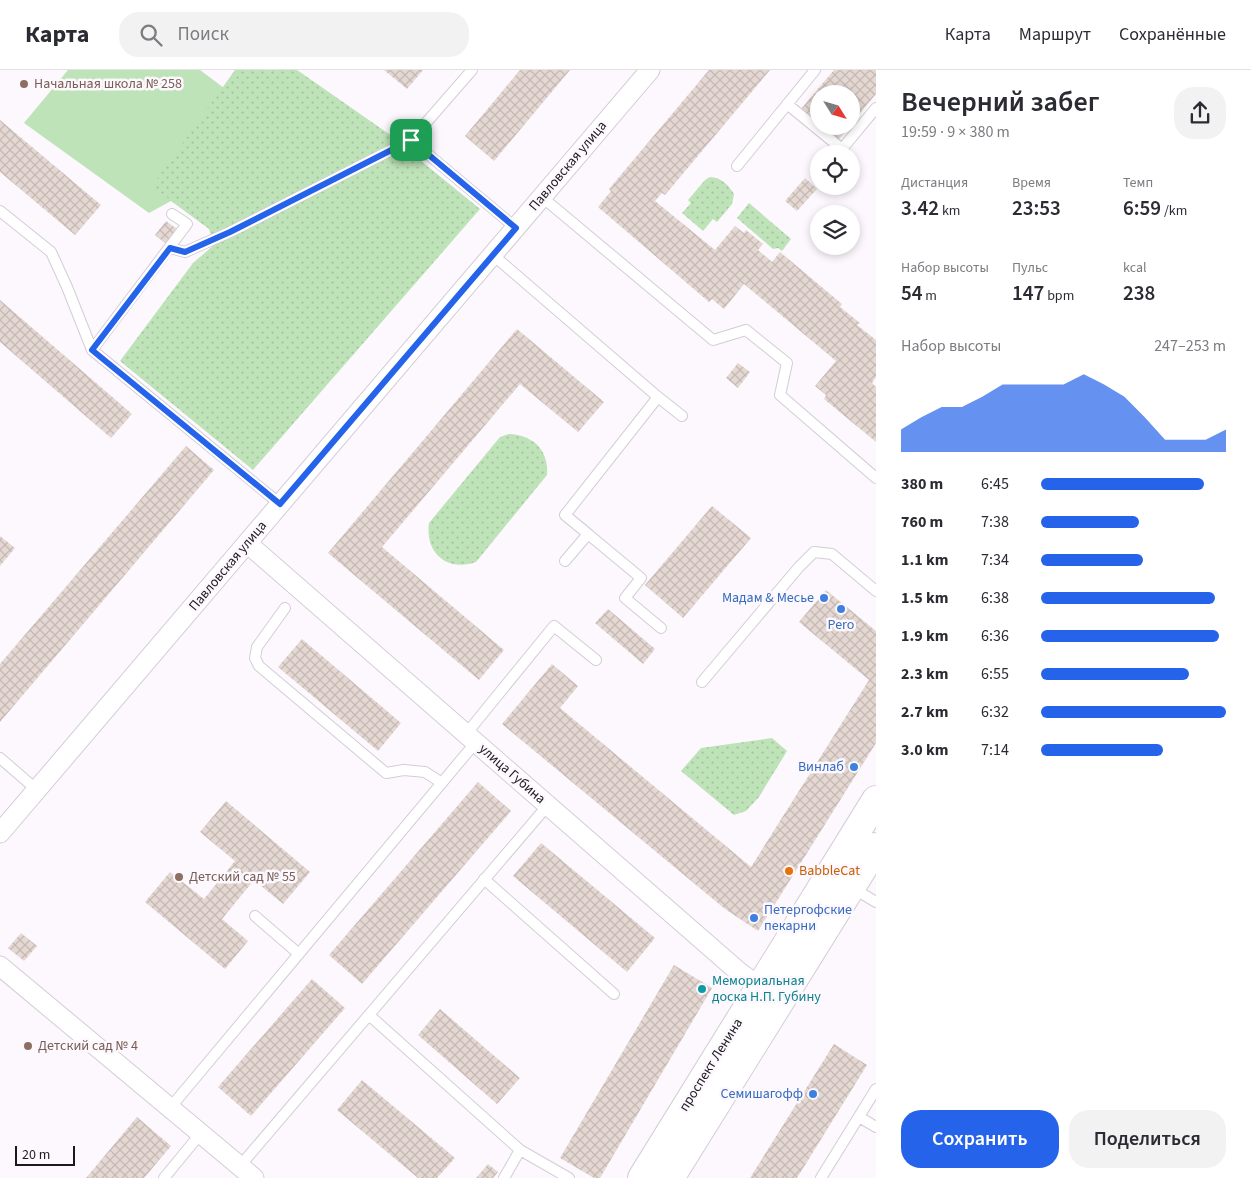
<!DOCTYPE html>
<html lang="ru">
<head>
<meta charset="utf-8">
<style>
  body { margin:0; font-family:"Source Sans 3",sans-serif; background:#f2f2f3; color:#2b2b33; height:100vh; display:flex; flex-direction:column; font-size:19px; white-space:nowrap }
  * { box-sizing:border-box; margin:0 }
  p { font-size:16px; color:#7c7c81 }
  .icon { flex:none; width:28px; height:28px; fill:none; stroke:currentColor; stroke-width:2; stroke-linecap:round; stroke-linejoin:round }
  .map { position:relative; flex:1; overflow:hidden }
  .details { display:flex; flex-direction:column; background:#fff; width:375px }
  .details>* { flex:none }
  .needle { width:32px; rotate:127deg }
  .controls { position:absolute; left:810px; top:15px; display:grid; gap:10px }
  .controls a { display:grid; place-items:center; width:50px; height:50px; border-radius:50%; background:#fff; box-shadow:0 2px 8px #0003; font-size:25px }
  .scale { position:absolute; left:15px; bottom:12px; width:60px; box-sizing:border-box; padding-left:5px; border:2px solid #1b191c; border-top:0; font-size:14px; line-height:18px; white-space:nowrap; color:#1b191c; -webkit-text-stroke:4px #fcf8fe; paint-order:stroke }
  .pin { position:absolute; display:grid; place-items:center; width:42px; height:42px; color:#fff; margin:-21px; border-radius:10px; box-shadow:0 2px 8px #0006 }
  .round { display:grid; place-items:center; flex:none; width:52px; height:52px; border-radius:20px; background:#f2f2f3 }
  .head { display:flex; align-items:center; justify-content:space-between; height:85px; padding:0 25px }
  h1 { font-size:28px; font-weight:600; line-height:38px }
  .stats { display:grid; grid-template-columns:repeat(3,1fr); gap:8px; height:85px; padding:5px 25px }
  .stats div { display:grid; align-content:center }
  .stats b { font-size:21px; font-weight:600 }
  .stats small { font-size:14px; font-weight:400 }
  .stats p { font-size:14px }
  .chart { height:140px; padding:10px 25px }
  .chart p { display:flex; justify-content:space-between }
  .chart svg { width:100%; height:90px; margin-top:5px; fill:#2563eb; opacity:.7 }
  .primary-button { display:flex; gap:10px; margin-top:auto; padding:10px 25px }
  .primary-button a { flex:1; height:58px; border-radius:20px; background:#2563eb; color:#fff; font-size:20px; font-weight:600; line-height:58px; text-align:center }
  .primary-button a+a { background:#f2f2f3; color:#2b2b33 }
  ul { padding:0 25px; list-style:none; font-size:16px }
  li { display:grid; grid-template-columns:80px 60px 1fr; align-items:center; height:38px }
  li i { height:12px; border-radius:6px; background:#2563eb }
  header { display:flex; align-items:center; gap:30px; box-sizing:border-box; height:70px; padding:0 25px; background:#fff; border-bottom:1px solid #e1e1e2 }
  header strong { font-size:24px }
  nav { display:flex; gap:28px; margin-inline-start:auto; font-size:18px }
  .search { width:350px; height:45px; background:#f2f2f3; display:flex; align-items:center; gap:12px; box-sizing:border-box; padding:0 18px; border-radius:20px; color:#7c7c81; font-size:19px }
  main { display:flex; flex:1; min-height:0 }
  .map>svg:first-child { display:block }
  .grass { fill:#bfe3b8 }
  .park { fill:url(#park-dots) }
  .building { fill:url(#building-cross-hatch) }
  .lines { fill:none; stroke-linecap:round; stroke-linejoin:round }
  .lane-casing { stroke:#d4ccd7; stroke-width:12 }
  .street-casing { stroke:#d4ccd7; stroke-width:21 }
  .secondary-casing { stroke:#d4ccd7; stroke-width:30 }
  .lane { stroke:#fff; stroke-width:10 }
  .street { stroke:#fff; stroke-width:19 }
  .secondary { stroke:#fff; stroke-width:28 }
  .route-casing { stroke:#fff; stroke-width:10 }
  .route { stroke:#2563eb; stroke-width:6 }
  .education-dot { fill:#8d6e63; stroke:#fcf8fe; stroke-width:2 }
  .shop-dot { fill:#3f7fe0; stroke:#fcf8fe; stroke-width:2 }
  .food-dot { fill:#e8710a; stroke:#fcf8fe; stroke-width:2 }
  .culture-dot { fill:#0f9aa8; stroke:#fcf8fe; stroke-width:2 }
  .labels { text-anchor:middle; dominant-baseline:central; stroke-width:5; stroke-linejoin:round; paint-order:stroke }
  .education-label { font-size:14px; fill:#785e54; stroke:#fcf8fe; text-anchor:start }
  .street-label { font-size:14px; fill:#1b191c; stroke:#fcf8fe }
  .shop-label { font-size:14px; fill:#366cbe; stroke:#fcf8fe; text-anchor:end }
  .food-label { font-size:14px; fill:#c56008; stroke:#fcf8fe; text-anchor:start }
  .culture-label { font-size:14px; fill:#0d838f; stroke:#fcf8fe; text-anchor:start }
</style>
</head>
<body>
<header>
<strong>Карта</strong>
<div class="search"><svg class="icon" aria-label="search" viewBox="0 0 24 24"><circle cx="10" cy="10" r="6"/><path d="M15 15l6 6"/></svg>Поиск</div>
<nav><a>Карта</a><a>Маршрут</a><a>Сохранённые</a></nav>
</header>
<main>
<div class="map">
<svg width="876" height="1108" viewBox="0 0 876 1108">
  <defs>
    <pattern id="park-dots" width="8" height="8" patternUnits="userSpaceOnUse" patternTransform="scale(1.25)"><rect width="8" height="8" fill="#bfe3b8"/><path d="M2 2h.1M6 6h.1" fill="none" stroke="#a4c29e" stroke-width="1.8" stroke-linecap="round"/></pattern>
    <pattern id="building-cross-hatch" width="8" height="8" patternUnits="userSpaceOnUse" patternTransform="scale(1.25)"><rect width="8" height="8" fill="#e5d8d2"/><path d="M0 0l8 8M0 8l8-8" fill="none" stroke="#c4b9b4"/></pattern>
  </defs>
  <rect width="100%" height="100%" fill="#fcf8fe"/>
  <!-- grass -->
  <path class="grass" d="M 68,0 L 200,0 L 236,27 L 204,155 L 171,131 L 149,143 L 24,53 Z"/>
  <!-- park -->
  <path class="park" d="M 235,0 L 297,0 L 399,71 L 409,81 L 480,139 L 253,400 L 120,291 L 193,193 L 214,175 L 209,159 L 152,116 Z
    M 710,107 C 721,107 729,116 734,124 L 732,134 L 717,152 L 713,149 L 703,161 L 682,143 L 691,133 L 688,130 L 705,110 Z
    M 749,133 L 791,169 L 782,181 L 778,178 L 773,179 L 737,148 Z
    M 509,364 C 533,365 549,380 547,405 L 476,492 C 447,502 425,483 429,453 L 500,367 Z
    M 772,668 L 787,681 L 759,727 L 746,741 L 734,745 L 681,701 L 701,678 Z"/>
  <!-- building -->
  <path class="building" d="M 384,0 L 423,0 L 407,19 Z
    M 520,0 L 570,0 L 494,91 L 465,66 Z
    M 709,0 L 770,0 L 665,125 L 662,123 L 655,131 L 715,180 L 735,156 L 744,163 L 746,160 L 763,174 L 758,180 L 772,192 L 780,182 L 842,234 L 840,237 L 860,253 L 857,255 L 876,270 L 876,307 L 872,313 L 876,317 L 876,372 L 824,329 L 826,325 L 815,316 L 836,291 L 744,214 L 724,239 L 712,229 L 709,232 L 598,137 L 611,121 L 609,119 Z
    M 834,0 L 876,0 L 876,24 L 851,54 L 851,24 L 819,24 L 819,54 L 801,39 Z
    M 0,50 L 101,135 L 75,165 L 0,102 Z
    M 821,56 L 850,56 L 838,70 Z
    M 805,108 L 817,119 L 797,141 L 785,131 Z
    M 166,151 L 177,159 L 166,174 L 155,165 Z
    M 0,230 L 132,344 L 111,368 L 0,272 Z
    M 517,259 L 604,332 L 578,362 L 520,314 L 382,477 L 504,580 L 479,610 L 328,483 Z
    M 738,293 L 750,302 L 738,318 L 726,308 Z
    M 186,376 L 214,400 L 0,652 L 0,594 Z
    M 712,436 L 751,468 L 683,548 L 645,515 Z
    M 0,466 L 15,478 L 0,496 Z
    M 826,520 L 876,561 L 876,673 L 758,861 L 725,839 L 502,654 L 552,594 L 578,616 L 560,638 L 751,797 L 869,610 L 799,552 Z
    M 608,539 L 655,579 L 643,594 L 595,553 Z
    M 302,569 L 401,653 L 378,681 L 278,597 Z
    M 478,712 L 511,741 L 362,914 L 329,885 Z
    M 226,731 L 310,802 L 283,834 L 254,810 L 222,849 L 248,871 L 225,899 L 145,832 L 170,802 L 204,829 L 235,791 L 200,762 Z
    M 541,773 L 655,868 L 627,902 L 513,806 Z
    M 21,863 L 37,876 L 24,891 L 8,878 Z
    M 674,895 L 712,918 L 600,1108 L 594,1108 L 560,1088 Z
    M 312,909 L 345,938 L 251,1046 L 218,1017 Z
    M 440,939 L 520,1008 L 497,1034 L 418,965 Z
    M 834,974 L 867,995 L 797,1108 L 750,1108 Z
    M 362,1010 L 455,1088 L 437,1108 L 418,1108 L 337,1040 Z
    M 137,1047 L 171,1076 L 144,1108 L 86,1108 Z
    M 488,1094 L 498,1102 L 493,1108 L 476,1108 Z"/>
  <g class="lines">
    <defs>
      <path id="lane" d="M 472,0 L 411,70 L 516,158
        M 787,34 L 842,79 L 876,38
        M 737,96 L 815,0
        M 542,127 L 713,270 L 746,260 L 787,293 L 780,325 L 876,408
        M 0,141 L 51,182 L 67,217 L 92,280 L 280,434
        M 170,178 L 185,182 L 230,162 L 411,70
        M 493,185 L 658,327 L 565,445 L 588,464 L 565,491
        M 92,280 L 187,154 L 172,144
        M 658,327 L 682,346
        M 588,464 L 641,508 L 625,528 L 661,558
        M 285,538 L 257,577 L 255,588 L 259,596 L 386,703 L 404,700 L 425,702 L 442,713
        M 702,612 L 799,497 L 814,482 L 832,484 L 876,521
        M 466,664 L 554,556 L 596,590
        M 0,688 L 37,720
        M 484,809 L 614,924
        M 851,817 L 876,832
        M 255,846 L 299,884
        M 369,945 L 520,1080 L 569,1108
        M 170,1038 L 476,672
        M 859,1047 L 876,1057
        M 240,1096 L 548,735
        M 164,1108 L 201,1063
        M 504,1108 L 520,1080
        M 821,1108 L 876,1019"/>
      <path id="street" d="M 247,473 L 739,902 L 769,923
        M 0,763 L 650,0
        M 0,896 L 254,1108"/>
      <path id="secondary" d="M 642,1108 L 876,730
        M 670,1108 L 876,777"/>
    </defs>
    <!-- lane casing -->
    <use href="#lane" class="lane-casing"/>
    <!-- street casing -->
    <use href="#street" class="street-casing"/>
    <!-- secondary casing -->
    <use href="#secondary" class="secondary-casing"/>
    <!-- lane -->
    <use href="#lane" class="lane"/>
    <!-- street -->
    <use href="#street" class="street"/>
    <!-- secondary -->
    <use href="#secondary" class="secondary"/>
  </g>
  <g class="lines">
    <defs>
      <path id="route" d="M 411,70 L 516,158 L 280,434 L 92,280 L 170,178 L 185,182 L 230,162 Z"/>
    </defs>
    <!-- route casing -->
    <use href="#route" class="route-casing"/>
    <!-- route -->
    <use href="#route" class="route"/>
  </g>
  <!-- markers -->
  <g class="education-dot">
    <circle cx="24" cy="14" r="5"/>
    <circle cx="179" cy="807" r="5"/>
    <circle cx="28" cy="976" r="5"/>
  </g>
  <g class="shop-dot">
    <circle cx="824" cy="528" r="5"/>
    <circle cx="841" cy="539" r="5"/>
    <circle cx="854" cy="697" r="5"/>
    <circle cx="754" cy="848" r="5"/>
    <circle cx="813" cy="1024" r="5"/>
  </g>
  <circle class="food-dot" cx="789" cy="801" r="5"/>
  <circle class="culture-dot" cx="702" cy="919" r="5"/>
  <g class="labels">
    <!-- education labels -->
    <g class="education-label">
      <text x="34" y="14">Начальная школа № 258</text>
      <text x="189" y="807">Детский сад № 55</text>
      <text x="38" y="976">Детский сад № 4</text>
    </g>
    <!-- street labels -->
    <g class="street-label">
      <text transform="translate(568 96) rotate(-50)">Павловская улица</text>
      <text transform="translate(228 496) rotate(-50)">Павловская улица</text>
      <text transform="translate(512 704) rotate(41)">улица Губина</text>
      <text transform="translate(711 995) rotate(-58)">проспект Ленина</text>
    </g>
    <!-- shop labels -->
    <g class="shop-label">
      <text x="814" y="528">Мадам &amp; Месье</text>
      <text x="841" y="555" text-anchor="middle">Pero</text>
      <text x="844" y="697">Винлаб</text>
      <text x="764" y="840" text-anchor="start">Петергофские<tspan x="764" dy="16">пекарни</tspan></text>
      <text x="803" y="1024">Семишагофф</text>
    </g>
    <!-- food labels -->
    <g class="food-label">
      <text x="799" y="801">BabbleCat</text>
    </g>
    <!-- culture labels -->
    <g class="culture-label">
      <text x="712" y="911">Мемориальная<tspan x="712" dy="16">доска Н.П. Губину</tspan></text>
    </g>
  </g>
</svg>
<div class="controls">
<a><svg class="needle" viewBox="-14 -14 28 28"><path d="M0-13l5 13h-10z" fill="#e53935"/><path d="M0 13l5-13h-10z" fill="#7c7c81"/></svg></a>
<a><svg class="icon" aria-label="locate" viewBox="0 0 24 24"><circle cx="12" cy="12" r="6"/><path d="M12 2v4M12 18v4M2 12h4M18 12h4"/></svg></a>
<a><svg class="icon" aria-label="layers" viewBox="0 0 24 24"><path d="M12 4l9 5-9 5-9-5zM3 14l9 5 9-5"/></svg></a>
</div>
<div class="scale">20 m</div>
<div class="pin" style="left:411px;top:70px;background:#1e9e55"><svg class="icon" aria-label="arrive" viewBox="0 0 24 24"><path d="M6 21V4h12l-3 4 3 4H6"/></svg></div>
</div>
<section class="details">
<div class="head"><div><h1>Вечерний забег</h1><p>19:59 · 9 × 380 m</p></div><a class="round"><svg class="icon" aria-label="share" viewBox="0 0 24 24"><path d="M12 15V3M7 8l5-5 5 5M5 13v7h14v-7"/></svg></a></div>
<div class="stats">
<div><p>Дистанция</p><b>3.42<small> km</small></b></div>
<div><p>Время</p><b>23:53</b></div>
<div><p>Темп</p><b>6:59<small> /km</small></b></div>
</div>
<div class="stats">
<div><p>Набор высоты</p><b>54<small> m</small></b></div>
<div><p>Пульс</p><b>147<small> bpm</small></b></div>
<div><p>kcal</p><b>238</b></div>
</div>
<div class="chart"><p><span>Набор высоты</span>247–253 m</p>
<svg viewBox="0 0 160 44" preserveAspectRatio="none"><path d="M0 44V33L10 27L20 22L30 22L40 17L50 11L60 11L70 11L80 11L90 6L100 11L110 17L120 27L130 38L140 38L150 38L160 33V44z"/></svg>
</div>
<ul>
<li><b>380 m</b>6:45<i style="width:88%"></i></li>
<li><b>760 m</b>7:38<i style="width:53%"></i></li>
<li><b>1.1 km</b>7:34<i style="width:55%"></i></li>
<li><b>1.5 km</b>6:38<i style="width:94%"></i></li>
<li><b>1.9 km</b>6:36<i style="width:96%"></i></li>
<li><b>2.3 km</b>6:55<i style="width:80%"></i></li>
<li><b>2.7 km</b>6:32<i style="width:100%"></i></li>
<li><b>3.0 km</b>7:14<i style="width:66%"></i></li>
</ul>
<div class="primary-button"><a>Сохранить</a><a>Поделиться</a></div>
</section>
</main>
</body>
</html>
